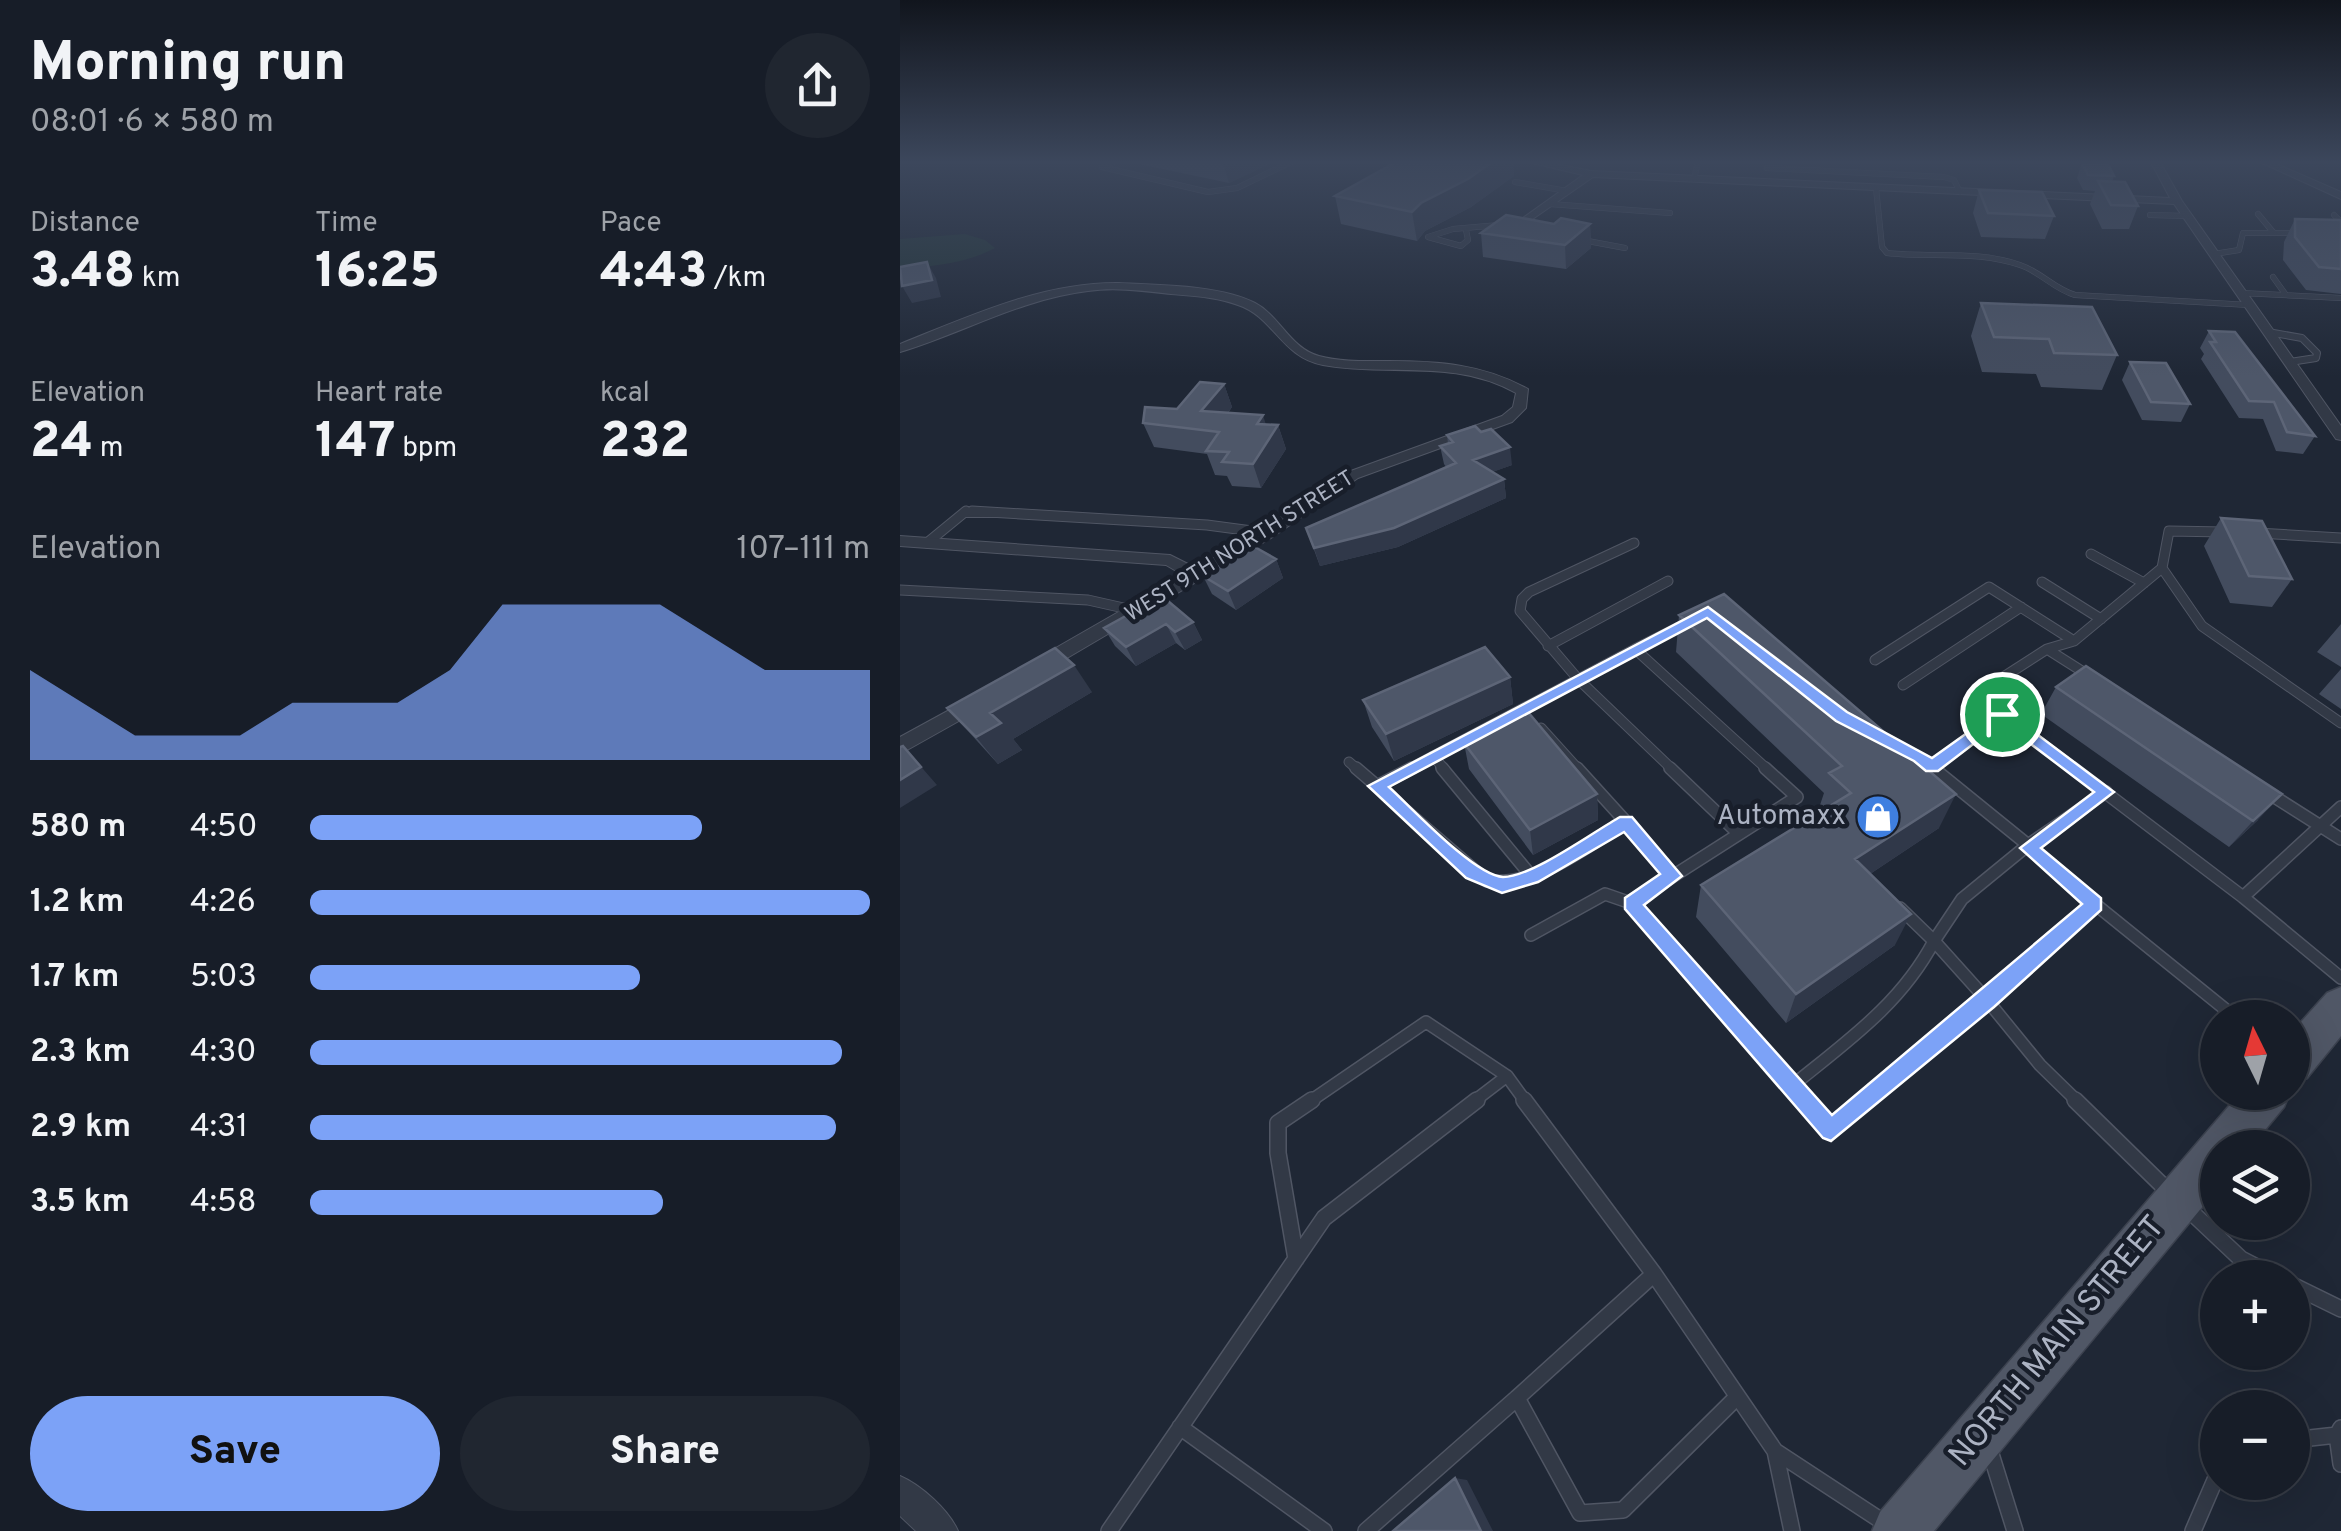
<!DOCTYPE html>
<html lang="en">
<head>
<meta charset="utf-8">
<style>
  body { margin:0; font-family:Overpass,sans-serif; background:#202630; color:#f1f3f6; height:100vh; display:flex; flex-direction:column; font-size:38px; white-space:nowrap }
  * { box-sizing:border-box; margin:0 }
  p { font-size:32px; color:#9ea2a8 }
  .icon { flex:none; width:55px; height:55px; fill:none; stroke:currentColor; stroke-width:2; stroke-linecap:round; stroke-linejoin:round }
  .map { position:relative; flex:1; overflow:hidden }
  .drawer { display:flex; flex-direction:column; background:#171d28; width:900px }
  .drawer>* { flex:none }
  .needle { width:65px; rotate:355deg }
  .buttons { position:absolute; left:1300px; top:1000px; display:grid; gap:20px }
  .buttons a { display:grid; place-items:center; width:110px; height:110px; border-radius:50%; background:#171d28; box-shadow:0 10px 40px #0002,0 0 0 2px #363b45; font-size:50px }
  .pin { position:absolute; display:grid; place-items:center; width:85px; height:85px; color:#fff; margin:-42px; border:5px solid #fff; border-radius:50%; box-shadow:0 2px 10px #0007 }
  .round { display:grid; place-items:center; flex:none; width:105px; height:105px; border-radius:52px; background:#202630 }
  .overview { display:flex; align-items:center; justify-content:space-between; height:170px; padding:0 30px }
  h1 { font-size:55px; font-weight:800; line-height:75px }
  .figures { display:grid; grid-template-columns:repeat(3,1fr); gap:15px; height:170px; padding:10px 30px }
  .figures div { display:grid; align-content:center }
  .figures b { font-size:50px; font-weight:800 }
  .figures small { font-size:28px; font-weight:400 }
  .figures p { font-size:28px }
  .chart { height:280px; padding:20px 30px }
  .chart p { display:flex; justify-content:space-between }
  .chart svg { width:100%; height:180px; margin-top:10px; fill:#7ca2f7; opacity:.7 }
  .primary-button { display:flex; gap:20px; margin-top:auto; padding:20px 30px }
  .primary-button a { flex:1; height:115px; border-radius:60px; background:#7ca2f7; color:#111; font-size:40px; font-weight:800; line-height:115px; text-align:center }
  .primary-button a+a { background:#202630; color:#f1f3f6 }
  ul { padding:0 30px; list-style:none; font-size:32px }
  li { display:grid; grid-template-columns:160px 120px 1fr; align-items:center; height:75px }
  li i { height:25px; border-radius:12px; background:#7ca2f7 }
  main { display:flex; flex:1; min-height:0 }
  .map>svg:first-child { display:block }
  .green { fill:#223437 }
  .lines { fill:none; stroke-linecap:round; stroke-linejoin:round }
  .service-far4-casing { stroke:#505664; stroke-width:6 }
  .service-far3-casing { stroke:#505664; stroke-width:8 }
  .service-far2-casing { stroke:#505664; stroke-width:11 }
  .service-far1-casing { stroke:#505664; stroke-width:14 }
  .service-casing { stroke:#505664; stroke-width:18 }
  .minor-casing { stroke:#505664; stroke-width:2 }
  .primary-casing { stroke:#3c424f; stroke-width:3 }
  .service-far4 { stroke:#323946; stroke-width:5 }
  .service-far3 { stroke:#323946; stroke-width:6 }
  .service-far2 { stroke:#323946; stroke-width:9 }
  .service-far1 { stroke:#323946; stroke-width:11 }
  .service { stroke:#323946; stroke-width:15 }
  .minor { fill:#323946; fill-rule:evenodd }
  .primary { fill:#505766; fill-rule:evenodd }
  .wall { fill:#434c5e }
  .shaded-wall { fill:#303849 }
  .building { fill:#4e5769; stroke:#5d6577; stroke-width:2.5 }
  .route { fill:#7ca2f7; stroke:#fff; stroke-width:2.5; fill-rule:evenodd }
  .labels { text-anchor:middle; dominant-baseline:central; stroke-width:9; stroke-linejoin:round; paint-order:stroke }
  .far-street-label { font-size:22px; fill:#acb3c3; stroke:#181e2a }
  .poi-label { font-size:28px; fill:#acb3c3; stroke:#181e2a; text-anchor:end }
  .near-street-label { font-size:32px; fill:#acb3c3; stroke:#181e2a }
</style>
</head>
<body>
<main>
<section class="drawer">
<div class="overview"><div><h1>Morning run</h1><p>08:01 · 6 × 580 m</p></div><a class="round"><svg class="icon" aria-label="share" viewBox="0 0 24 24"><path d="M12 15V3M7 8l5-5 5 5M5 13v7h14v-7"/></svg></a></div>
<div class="figures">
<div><p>Distance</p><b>3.48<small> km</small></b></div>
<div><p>Time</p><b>16:25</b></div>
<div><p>Pace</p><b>4:43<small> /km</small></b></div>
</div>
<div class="figures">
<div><p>Elevation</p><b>24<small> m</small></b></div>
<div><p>Heart rate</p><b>147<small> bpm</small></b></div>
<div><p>kcal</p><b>232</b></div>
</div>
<div class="chart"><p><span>Elevation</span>107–111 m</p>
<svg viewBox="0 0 160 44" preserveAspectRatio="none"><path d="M0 44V22L10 30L20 38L30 38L40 38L50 30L60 30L70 30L80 22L90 6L100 6L110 6L120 6L130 14L140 22L150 22L160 22V44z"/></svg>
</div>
<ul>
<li><b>580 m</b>4:50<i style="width:70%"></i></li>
<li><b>1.2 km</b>4:26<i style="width:100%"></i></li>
<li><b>1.7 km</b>5:03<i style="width:59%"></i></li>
<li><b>2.3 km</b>4:30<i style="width:95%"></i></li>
<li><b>2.9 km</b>4:31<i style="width:94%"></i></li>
<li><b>3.5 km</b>4:58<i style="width:63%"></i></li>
</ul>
<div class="primary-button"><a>Save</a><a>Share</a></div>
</section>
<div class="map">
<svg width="1441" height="1531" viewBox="0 0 1441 1531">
  <rect width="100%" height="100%" fill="#1f2735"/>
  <!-- green -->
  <path class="green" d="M 65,234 L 85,240 L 95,248 C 66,264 32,266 0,269 L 0,239 Z"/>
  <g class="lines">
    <defs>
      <path id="service-far4" d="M 213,162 L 202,167 L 308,192 L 337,188 L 391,162
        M 867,168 L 1044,177 L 1054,180 L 1060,192
        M 794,179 L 798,162
        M 615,182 L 667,191
        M 976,188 L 982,247 L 987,253 C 1031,258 1078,250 1120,265 C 1141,272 1154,289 1175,295 L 1349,305
        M 650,204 L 770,213
        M 1358,214 L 1373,232
        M 1250,215 L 1288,216
        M 1434,215 L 1441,222
        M 566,230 L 568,240 L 561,246 L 528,237 L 553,229 L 599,225
        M 677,239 L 725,248
        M 1314,254 L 1339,250 L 1343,233 L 1402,233
        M 1373,277 L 1386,295
        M 1341,293 L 1441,298"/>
      <path id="service-far3" d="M 1368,332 L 1402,338 L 1417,353 L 1416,358 L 1390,362
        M 63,514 L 115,514"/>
      <path id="service-far2" d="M 72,511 L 307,525 L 367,533
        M 1325,532 L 1269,531 L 1262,568 L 1302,626 L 1441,723
        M 1357,533 L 1441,538
        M 27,543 L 66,511
        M 734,543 L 629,592 L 622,599 L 620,611 L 678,679 L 773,770
        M 1191,554 L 1244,583
        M 1142,582 L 1201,619
        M 0,590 L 188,600 L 237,611
        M 787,623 L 735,649 L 868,770
        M 1174,641 L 1262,568
        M 648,646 L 768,581
        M 975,660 L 1089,587 L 1174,641 L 1147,649
        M 1003,685 L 1121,607
        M 641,728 L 679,770
        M 989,740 L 1037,770
        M 533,756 L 545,770
        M 449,762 L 458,770
        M 1032,767 L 1102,713
        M 507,770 L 735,649
        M 1177,770 L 1077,694 L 1147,649 L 1188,675"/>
      <path id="service-far1" d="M 456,768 L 477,786 L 512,768
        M 542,768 L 632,877
        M 677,768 L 726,822
        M 770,768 L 839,834
        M 865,768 L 897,797 L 731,903 L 906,1102
        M 1033,768 L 1128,845
        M 1173,768 L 1343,897 L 1441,807
        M 477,786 L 587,881 C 639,886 684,848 726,822 L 773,876
        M 1370,794 L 1441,839
        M 1128,845 L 1195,904 L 1087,1000 L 1034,941 L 1062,899 Z
        M 1128,845 L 1206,792
        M 1343,897 L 1441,978
        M 1195,904 L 1336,1018
        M 631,935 L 705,894 L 731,903
        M 892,1086 C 946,1042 1001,1004 1034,941 L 1000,908
        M 409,1102 L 526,1022 L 607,1076 L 626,1102
        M 573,1102 L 607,1076
        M 965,1102 L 1087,1000 L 1140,1065 L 1178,1102"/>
      <path id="service" d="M 624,1100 L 754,1274 L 875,1451 L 997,1531
        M 904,1100 L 931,1130 L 968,1100
        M 1175,1100 L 1268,1191
        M 1288,1209 L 1341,1259 L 1378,1278
        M 396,1259 L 378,1153 L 378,1123 L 412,1100
        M 754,1274 L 617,1398 L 680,1513 L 723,1510 L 836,1398
        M 1392,1285 L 1441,1309
        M 280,1427 L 424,1531
        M 1437,1435 L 1441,1464
        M 1392,1440 L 1437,1435 L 1441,1428
        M 875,1451 L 892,1531
        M 1090,1451 L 1115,1531
        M 209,1531 L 424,1218 L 577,1100
        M 466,1531 L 617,1398
        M 1293,1531 L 1318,1473"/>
      <path id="minor" d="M 628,162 L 647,162 L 691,171 L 1270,198 L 1251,162 L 1260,162 L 1282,201 L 1441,426 L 1441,440 L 1436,439 L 1274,204 L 693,177 L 624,225 L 620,220 L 683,175 Z
        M 1360,162 L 1372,162 L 1441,192 L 1441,199 Z
        M 219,283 C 258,285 321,285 355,303 C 380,316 390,348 419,356 C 441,362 465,361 488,361 C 538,361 583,364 628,389 L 626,408 L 612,422 L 458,478 L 371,538 L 145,671 L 133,671 L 130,666 L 133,661 L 283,575 L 266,565 L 0,546 L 0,536 L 270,555 L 296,568 L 359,532 L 448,472 L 602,416 L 613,407 L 616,393 C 554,358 489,377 423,365 C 381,357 374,317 338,305 C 317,297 293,296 271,294 C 244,291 215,287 188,291 C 121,299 63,333 0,352 L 0,344 C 70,316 143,282 219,283 Z
        M 75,696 L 82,698 L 84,703 L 82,708 L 0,754 L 0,737 Z
        M 0,1476 C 21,1485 49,1510 58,1531 L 16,1531 L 0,1516 Z"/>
      <path id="primary" d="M 1441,987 L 1441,1036 L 1407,1078 L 1392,1084 L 1392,1032 L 1427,993 Z
        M 1341,1092 L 1390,1092 L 1384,1107 L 1350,1148 L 1318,1148 L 1318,1188 L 1034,1531 L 972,1531 L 980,1512 Z"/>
    </defs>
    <!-- service-far4 casing -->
    <use href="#service-far4" class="service-far4-casing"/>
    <!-- service-far3 casing -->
    <use href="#service-far3" class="service-far3-casing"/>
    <!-- service-far2 casing -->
    <use href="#service-far2" class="service-far2-casing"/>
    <!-- service-far1 casing -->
    <use href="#service-far1" class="service-far1-casing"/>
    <!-- service casing -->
    <use href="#service" class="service-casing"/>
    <!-- minor casing -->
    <use href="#minor" class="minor-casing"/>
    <!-- primary casing -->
    <use href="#primary" class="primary-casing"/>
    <!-- service-far4 -->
    <use href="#service-far4" class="service-far4"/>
    <!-- service-far3 -->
    <use href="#service-far3" class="service-far3"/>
    <!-- service-far2 -->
    <use href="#service-far2" class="service-far2"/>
    <!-- service-far1 -->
    <use href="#service-far1" class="service-far1"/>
    <!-- service -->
    <use href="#service" class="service"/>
    <!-- minor -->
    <use href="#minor" class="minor"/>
    <!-- primary -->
    <use href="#primary" class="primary"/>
  </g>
  <!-- wall -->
  <path class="wall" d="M 238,162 L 373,162 L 329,183 L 239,164 Z
    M 496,162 L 613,162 L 614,176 L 571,207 L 525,231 L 517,241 L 441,224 L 435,196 Z
    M 1182,163 L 1214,176 L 1212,182 L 1238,206 L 1229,229 L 1202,229 L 1190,204 L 1195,191 L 1183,190 L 1177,178 Z
    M 1079,190 L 1154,216 L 1145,239 L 1081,237 L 1073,213 Z
    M 1395,219 L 1441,220 L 1441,294 L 1406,290 L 1383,260 L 1384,242 Z
    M 654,224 L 690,224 L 691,248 L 666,269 L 583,257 L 581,233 Z
    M 1081,303 L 1217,355 L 1202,390 L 1141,387 L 1136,374 L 1082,372 L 1071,336 Z
    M 1309,331 L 1415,436 L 1403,454 L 1376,451 L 1363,419 L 1339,418 L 1301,359 L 1304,354 L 1300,348 Z
    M 1230,362 L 1290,404 L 1281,422 L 1242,420 L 1222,380 Z
    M 324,384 L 332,407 L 328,413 L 366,425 L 378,425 L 386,449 L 361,488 L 332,486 L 327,476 L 315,475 L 307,454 L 254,447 L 243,423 L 277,409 Z
    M 547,435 L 612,465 L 592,472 L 604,479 L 606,498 L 498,547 L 420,566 L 406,528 L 546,467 L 544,464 L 540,446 L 548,444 Z
    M 1321,518 L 1392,579 L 1372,607 L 1330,603 L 1304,546 Z
    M 376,559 L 383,578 L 336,610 L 312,594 L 303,576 Z
    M 779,615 L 1039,828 L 970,874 L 995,945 L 886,1023 L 796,917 L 801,885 L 922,810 L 919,808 L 924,793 L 776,652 Z
    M 293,622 L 302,640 L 285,650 L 276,643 L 236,666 L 215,646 L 204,628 Z
    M 1441,624 L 1441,667 L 1417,652 Z
    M 1441,669 L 1441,709 L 1419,694 Z
    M 610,677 L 613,704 L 494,761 L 472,727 L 463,700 Z
    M 1156,687 L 1358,820 L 1329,847 L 1141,714 Z
    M 192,692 L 113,739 L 122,750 L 98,764 L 47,708 Z
    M 564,743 L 697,794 L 698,820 L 633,855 L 569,769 Z"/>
  <!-- shaded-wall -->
  <path class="shaded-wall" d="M 323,162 L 373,162 L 329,183 Z
    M 592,162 L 613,162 L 614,176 L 571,207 L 525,231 L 517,241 L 512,212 L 521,203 Z
    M 690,224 L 691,248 L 666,269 L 665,245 Z
    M 27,262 L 36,278 L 41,297 L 12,303 L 2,286 Z
    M 324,384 L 332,407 L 313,432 L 301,411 Z
    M 363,415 L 370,438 L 378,425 L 386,449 L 361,488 L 353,464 L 357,424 Z
    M 610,447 L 612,465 L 576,478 L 573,460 Z
    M 604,479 L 606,498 L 498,547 L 420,566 L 414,548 Z
    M 376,559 L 383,578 L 336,610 L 328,591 Z
    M 293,622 L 302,640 L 285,650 L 275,632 Z
    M 266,624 L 276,643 L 236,666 L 226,647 Z
    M 174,665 L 192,692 L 113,739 L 122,750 L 98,764 L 76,737 L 90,713 Z
    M 610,677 L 613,704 L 494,761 L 486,734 Z
    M 3,746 L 37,785 L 0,808 L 0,780 Z
    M 697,794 L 698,820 L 633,855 L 630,830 Z
    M 1056,794 L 1039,828 L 943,892 L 955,859 Z
    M 1382,794 L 1358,820 L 1329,847 L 1353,821 Z
    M 1011,914 L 995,945 L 886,1023 L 896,994 Z
    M 555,1478 L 567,1480 L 593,1531 L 581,1531 Z"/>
  <!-- building -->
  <path class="building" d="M 496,162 L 592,162 L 568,179 L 521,203 L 512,212 L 435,196 Z
    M 1182,163 L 1208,164 L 1214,176 L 1188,175 Z
    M 1198,181 L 1225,182 L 1238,206 L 1211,205 Z
    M 1079,190 L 1142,192 L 1154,216 L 1088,213 Z
    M 606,215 L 654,224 L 661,218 L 690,224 L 665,245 L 581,233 Z
    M 1395,219 L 1441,220 L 1441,269 L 1419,267 L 1395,237 Z
    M 27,262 L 32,280 L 2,286 L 0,267 Z
    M 1081,303 L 1192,307 L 1217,355 L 1154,353 L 1149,339 L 1094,337 Z
    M 1309,331 L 1335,332 L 1415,436 L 1387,432 L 1374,402 L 1349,401 L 1310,342 L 1316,342 Z
    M 1230,362 L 1266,363 L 1290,404 L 1251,402 Z
    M 300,382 L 324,384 L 301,411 L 363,415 L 357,424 L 378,425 L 353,464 L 322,462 L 329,452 L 306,451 L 319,432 L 243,423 L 245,407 L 277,409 Z
    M 575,426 L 581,432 L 591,429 L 610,447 L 573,460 L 604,479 L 494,528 L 414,548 L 406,528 L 556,463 L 540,446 L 553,442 L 547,435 Z
    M 1321,518 L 1362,521 L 1392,579 L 1349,576 Z
    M 353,546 L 376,559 L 328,591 L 303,576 Z
    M 824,594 L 1056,794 L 955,859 L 1011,914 L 896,994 L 801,885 L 951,793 L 929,773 L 942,766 L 779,615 Z
    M 262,596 L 293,622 L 275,632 L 266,624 L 226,647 L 204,628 Z
    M 585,647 L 610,677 L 486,734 L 463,700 Z
    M 155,648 L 174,665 L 90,713 L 101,723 L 76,737 L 47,708 Z
    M 1186,666 L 1382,794 L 1353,821 L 1156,687 Z
    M 628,712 L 697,794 L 630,830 L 564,743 Z
    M 3,746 L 21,767 L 0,780 L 0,747 Z
    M 555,1478 L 581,1531 L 493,1531 Z"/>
  <!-- sky -->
  <linearGradient id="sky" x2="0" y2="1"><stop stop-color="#11151d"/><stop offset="0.43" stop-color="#3c475c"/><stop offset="1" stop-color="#3c475c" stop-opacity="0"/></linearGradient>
  <rect width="1441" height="377" fill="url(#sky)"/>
  <!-- route -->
  <path class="route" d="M 808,607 L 947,712 L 1032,758 L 1102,708 L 1214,792 L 1141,848 L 1201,898 L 1201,910 L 1094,1007 L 931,1141 L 923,1138 L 725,909 L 725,898 L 760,874 L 724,832 L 638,882 L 602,893 L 566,878 L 468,786 ZM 807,618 L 936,721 L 1014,761 L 1026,771 L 1038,771 L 1102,722 L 1194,792 L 1120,848 L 1182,904 L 932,1115 L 744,905 L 782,876 L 732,817 L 720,817 C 693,832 632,877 603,877 C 575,876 511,807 489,787 Z"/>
  <!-- icons -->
  <defs>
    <symbol id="shop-disc" viewBox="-11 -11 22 22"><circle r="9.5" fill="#3f7fe0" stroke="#181e2a"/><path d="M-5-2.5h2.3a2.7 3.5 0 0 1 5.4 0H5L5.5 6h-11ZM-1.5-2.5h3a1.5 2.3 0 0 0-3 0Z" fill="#fff"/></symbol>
  </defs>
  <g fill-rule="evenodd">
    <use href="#shop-disc" x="953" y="792" width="50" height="50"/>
  </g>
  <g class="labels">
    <!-- far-street labels -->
    <g class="far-street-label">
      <text transform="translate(340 547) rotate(-32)">WEST 9TH NORTH STREET</text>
    </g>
    <!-- poi labels -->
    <g class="poi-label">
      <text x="946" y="817">Automaxx</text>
    </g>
    <!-- near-street labels -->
    <g class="near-street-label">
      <text transform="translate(1158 1342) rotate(-50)">NORTH MAIN STREET</text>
    </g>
  </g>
</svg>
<div class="buttons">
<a><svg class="needle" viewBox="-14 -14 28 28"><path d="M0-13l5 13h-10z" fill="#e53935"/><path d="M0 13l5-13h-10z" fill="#9ea2a8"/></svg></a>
<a><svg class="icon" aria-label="layers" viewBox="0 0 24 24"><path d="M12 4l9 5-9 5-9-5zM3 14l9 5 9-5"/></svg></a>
<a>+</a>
<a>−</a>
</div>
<div class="pin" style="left:1102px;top:714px;background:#1e9e55"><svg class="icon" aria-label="arrive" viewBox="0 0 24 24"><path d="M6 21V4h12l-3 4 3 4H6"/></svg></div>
</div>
</main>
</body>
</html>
